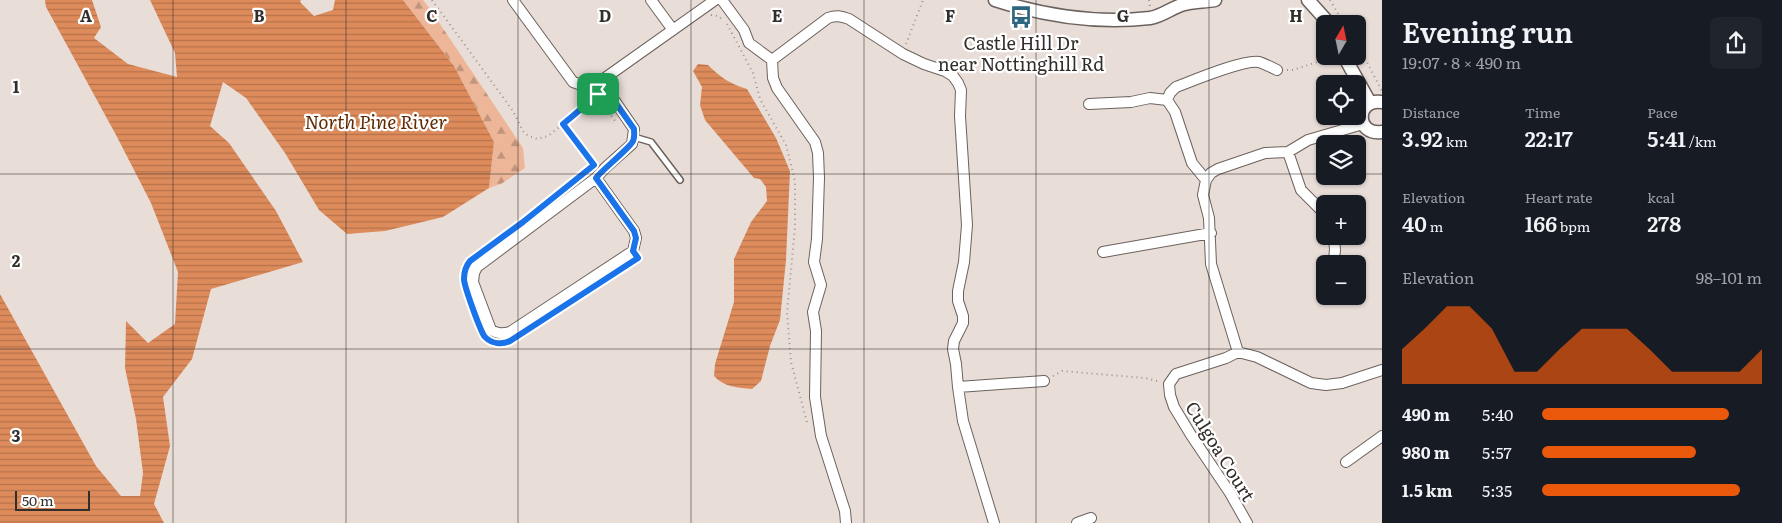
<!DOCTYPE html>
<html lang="en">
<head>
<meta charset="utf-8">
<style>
  body { margin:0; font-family:Literata,serif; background:#20242c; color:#f1f3f6; height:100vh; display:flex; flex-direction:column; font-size:19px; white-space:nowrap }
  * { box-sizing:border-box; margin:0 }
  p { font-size:16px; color:#9ea1a6 }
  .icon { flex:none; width:28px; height:28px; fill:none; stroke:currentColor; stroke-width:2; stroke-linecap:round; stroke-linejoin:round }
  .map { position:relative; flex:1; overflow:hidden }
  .details { display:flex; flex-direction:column; background:#171b24; width:400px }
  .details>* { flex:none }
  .needle { width:32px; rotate:9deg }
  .tools { position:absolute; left:1316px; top:15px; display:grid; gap:10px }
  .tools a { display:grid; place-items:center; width:50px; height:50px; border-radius:8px; background:#171b24; box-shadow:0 1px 4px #0004; font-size:25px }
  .scale { position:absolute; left:15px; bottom:12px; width:75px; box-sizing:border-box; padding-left:5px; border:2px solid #322e2c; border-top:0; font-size:14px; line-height:18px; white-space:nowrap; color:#322e2c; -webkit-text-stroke:4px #fff; paint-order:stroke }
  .pin { position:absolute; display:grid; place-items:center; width:42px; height:42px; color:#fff; margin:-21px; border-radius:10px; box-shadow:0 2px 8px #0006 }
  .round { display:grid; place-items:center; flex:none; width:52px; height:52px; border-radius:8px; background:#20242c }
  .summary { display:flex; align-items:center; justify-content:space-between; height:85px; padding:0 20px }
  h1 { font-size:28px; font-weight:600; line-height:38px }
  .figures { display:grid; grid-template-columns:repeat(3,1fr); gap:8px; height:85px; padding:5px 20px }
  .figures div { display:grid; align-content:center }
  .figures b { font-size:21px; font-weight:600 }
  .figures small { font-size:14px; font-weight:400 }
  .figures p { font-size:14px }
  .chart { height:140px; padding:10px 20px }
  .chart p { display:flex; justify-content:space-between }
  .chart svg { width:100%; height:90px; margin-top:5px; fill:#ea580c; opacity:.7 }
  ul { padding:0 20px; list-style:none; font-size:16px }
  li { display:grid; grid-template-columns:80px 60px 1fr; align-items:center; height:38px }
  li i { height:12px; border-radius:6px; background:#ea580c }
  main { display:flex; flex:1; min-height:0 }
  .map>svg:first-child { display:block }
  .forest { fill:url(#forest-firs) }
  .water { fill:url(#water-rules) }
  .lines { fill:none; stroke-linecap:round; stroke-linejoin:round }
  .service-casing { stroke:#6c625d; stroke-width:8 }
  .minor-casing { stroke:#6c625d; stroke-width:12 }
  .tertiary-casing { stroke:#6c625d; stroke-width:15 }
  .path { stroke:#9c938f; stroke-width:2; stroke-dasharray:1 4; stroke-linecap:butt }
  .service { stroke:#fff; stroke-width:5 }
  .minor { stroke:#fff; stroke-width:10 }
  .tertiary { stroke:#fff; stroke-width:12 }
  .route-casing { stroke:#fff; stroke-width:10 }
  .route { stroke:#1a73e8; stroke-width:6 }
  .grid { fill:none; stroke:#322e2c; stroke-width:1; stroke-opacity:0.55 }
  .labels { text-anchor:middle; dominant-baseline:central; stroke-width:4.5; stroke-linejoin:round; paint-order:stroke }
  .poi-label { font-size:18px; fill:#322e2c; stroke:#fff }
  .street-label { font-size:18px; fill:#322e2c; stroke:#fff }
  .water-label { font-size:19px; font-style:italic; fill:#602b04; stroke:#fff }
  .grid-label { font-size:16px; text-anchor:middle; font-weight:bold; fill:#322e2c; stroke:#fff; stroke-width:4.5; stroke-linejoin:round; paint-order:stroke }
</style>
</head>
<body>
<main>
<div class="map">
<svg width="1382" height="523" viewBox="0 0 1382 523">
  <defs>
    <pattern id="forest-firs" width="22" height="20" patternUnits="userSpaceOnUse" patternTransform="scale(1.25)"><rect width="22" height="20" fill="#eeb698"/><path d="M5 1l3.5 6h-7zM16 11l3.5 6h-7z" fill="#c1947c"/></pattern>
    <pattern id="water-rules" width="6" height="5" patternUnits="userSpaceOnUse" patternTransform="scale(1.25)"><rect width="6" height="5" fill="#de8b5b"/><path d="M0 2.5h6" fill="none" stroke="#b5724b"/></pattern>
  </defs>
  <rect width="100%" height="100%" fill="#e9ddd8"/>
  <!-- forest -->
  <path class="forest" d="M 403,0 L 423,0 L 430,9 L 523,148 L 525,168 L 501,184 L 489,188 L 494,142 L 454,66 Z"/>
  <!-- water -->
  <path class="water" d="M 45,0 L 92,0 L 101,27 L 94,38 L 128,64 L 177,77 L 175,53 L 150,0 L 301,0 L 300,2 L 314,16 L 333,10 L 335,0 L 403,0 L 454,66 L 494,142 L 489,188 L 443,217 L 385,231 L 347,234 L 319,210 L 285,153 L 246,98 L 223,82 L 210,126 L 229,143 L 276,211 L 303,262 L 211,289 L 192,359 L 163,397 L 170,446 L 154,504 L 164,523 L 0,523 L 0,294 L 96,466 L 121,496 L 140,496 L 143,473 L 136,419 L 125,368 L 126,321 L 148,343 L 175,324 L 178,272 L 151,203 L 116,135 L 46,7 Z
    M 698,64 L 708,65 C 720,77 730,84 747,89 L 776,138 L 790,171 L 786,260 L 780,320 L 770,346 L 761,381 L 752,389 C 738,388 724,387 714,376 L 715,364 L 734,302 L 734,259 L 751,222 L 767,201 L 766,187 L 760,179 L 754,178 L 705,120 L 700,105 L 702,87 L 693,71 Z"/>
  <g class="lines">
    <defs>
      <path id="service" d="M 634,137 L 651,142 L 680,180"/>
      <path id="minor" d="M 513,0 L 573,82 L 587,87 L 605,78 L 715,0
        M 651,0 L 673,30
        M 722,0 L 744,30 L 749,43 L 772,60 L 773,78 L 777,88 L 815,142 L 818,153 L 819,178 L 817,239 L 814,262 L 821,285 L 813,312 L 816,331 L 815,397 L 821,436 L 845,511 L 846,523
        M 772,60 L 828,18 C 836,15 841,16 849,19 L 903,54 L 924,64 L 945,71 L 953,76 L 958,83 L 961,90 L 960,116 L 967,225 L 964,262 L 958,291 L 958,301 L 963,316 L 963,323 L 954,341 L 953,349 L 956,364 L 958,387 L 963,421 L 994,523
        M 1167,100 L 1170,93 L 1176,87 C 1192,81 1244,59 1259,62 C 1265,64 1271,67 1277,70
        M 1089,104 L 1131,102 L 1150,98 L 1167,100 L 1175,112 L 1192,163 L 1206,180
        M 1363,124 L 1308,140 L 1288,152 L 1265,153 L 1218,169 L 1211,173 L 1206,180 L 1203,195 L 1209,218 L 1211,264 L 1238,352 L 1257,357 L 1311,383 L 1326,385 L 1342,383 L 1382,370
        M 1288,152 L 1301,190 L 1325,214
        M 596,178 L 634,231 L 636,238 L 633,251 L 510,332 C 502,334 498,334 491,330 L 473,282 L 474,273 L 477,267 L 596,178 L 605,168 L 632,144 L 634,129 L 601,81
        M 1103,252 L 1211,233
        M 1334,259 L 1335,250 L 1334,236
        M 1238,352 L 1226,358 L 1176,374 L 1169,384 L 1170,395 L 1174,407 L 1191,435 L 1230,493 L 1247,523
        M 958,387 L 1044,381
        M 1346,462 L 1382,436
        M 1077,523 L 1091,518"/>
      <path id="tertiary" d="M 995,0 C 1045,16 1097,24 1150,18 C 1163,16 1172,7 1185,4 C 1195,1 1205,2 1215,0
        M 1308,0 L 1326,20
        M 1344,56 L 1370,103
        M 1382,102 C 1355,98 1355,136 1382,132"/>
    </defs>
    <!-- service casing -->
    <use href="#service" class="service-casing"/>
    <!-- minor casing -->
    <use href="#minor" class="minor-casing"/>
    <!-- tertiary casing -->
    <use href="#tertiary" class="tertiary-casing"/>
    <!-- path -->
    <path class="path" d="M 432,0 L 513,111 L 524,133 L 529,136 L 537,139 L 548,136 L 587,105 L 596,96
      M 1149,0 L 1150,8
      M 1330,0 L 1344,24
      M 711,15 L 718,16 L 724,21
      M 727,24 L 753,73 L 760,99 L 786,145 L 795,181 L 795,227 L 787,313 L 791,362 L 808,426
      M 906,44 L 923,0
      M 1358,45 L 1382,91
      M 1287,70 L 1293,70 L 1333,57
      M 596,96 L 616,122
      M 563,124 L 594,165
      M 582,174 L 590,168
      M 1053,376 L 1062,371 L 1145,378 L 1161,382"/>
    <!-- service -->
    <use href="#service" class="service"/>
    <!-- minor -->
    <use href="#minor" class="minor"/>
    <!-- tertiary -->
    <use href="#tertiary" class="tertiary"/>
  </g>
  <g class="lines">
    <defs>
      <path id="route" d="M 606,89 L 634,129 C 634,133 635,137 633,141 C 631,147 603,169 596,178 L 634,231 L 636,238 L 633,251 L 638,258 L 510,341 C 502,345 492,344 485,337 C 481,333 464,286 464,279 C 464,272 465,267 470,261 L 523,222 L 594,165 L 563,124 C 577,113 591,99 606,89 Z"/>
    </defs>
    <!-- route casing -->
    <use href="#route" class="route-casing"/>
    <!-- route -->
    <use href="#route" class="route"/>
  </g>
  <!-- grid -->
  <path class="grid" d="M 173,0 L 173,523M 346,0 L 346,523M 518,0 L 518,523M 691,0 L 691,523M 864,0 L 864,523M 1036,0 L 1036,523M 1209,0 L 1209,523M 0,174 L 1325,174M 1358,174 L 1382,174M 0,349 L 1382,349"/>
  <!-- icons -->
  <defs>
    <symbol id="bus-bare" viewBox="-9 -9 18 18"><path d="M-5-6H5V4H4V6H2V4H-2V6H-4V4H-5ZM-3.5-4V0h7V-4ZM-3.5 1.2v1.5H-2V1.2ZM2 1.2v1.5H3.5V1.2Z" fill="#2d6680" stroke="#fff" stroke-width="2.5" paint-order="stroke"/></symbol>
  </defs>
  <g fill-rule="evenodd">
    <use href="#bus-bare" x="1005" y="1" width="32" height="32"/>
  </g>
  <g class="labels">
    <!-- poi labels -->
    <g class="poi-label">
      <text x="1021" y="42">Castle Hill Dr<tspan x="1021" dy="21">near Nottinghill Rd</tspan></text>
    </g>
    <!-- street labels -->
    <g class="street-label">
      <text transform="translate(1221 451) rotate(58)">Culgoa Court</text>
    </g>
    <!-- water labels -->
    <g class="water-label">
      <text x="376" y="121">North Pine River</text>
    </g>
  </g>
  <g class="grid-label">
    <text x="86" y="22">A</text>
    <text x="259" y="22">B</text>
    <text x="432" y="22">C</text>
    <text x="605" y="22">D</text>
    <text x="777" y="22">E</text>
    <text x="950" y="22">F</text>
    <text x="1123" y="22">G</text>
    <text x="1296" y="22">H</text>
    <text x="16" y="93">1</text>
    <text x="16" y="267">2</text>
    <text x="16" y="442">3</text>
  </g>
</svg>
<div class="tools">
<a><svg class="needle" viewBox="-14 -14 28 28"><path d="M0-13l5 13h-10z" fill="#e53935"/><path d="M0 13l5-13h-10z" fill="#9ea1a6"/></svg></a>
<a><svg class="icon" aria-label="locate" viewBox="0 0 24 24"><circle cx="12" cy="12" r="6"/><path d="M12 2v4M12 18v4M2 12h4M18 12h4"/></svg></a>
<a><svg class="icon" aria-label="layers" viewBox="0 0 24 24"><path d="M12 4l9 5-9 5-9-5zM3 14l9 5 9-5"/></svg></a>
<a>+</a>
<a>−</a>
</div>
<div class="scale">50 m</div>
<div class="pin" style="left:598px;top:94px;background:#1e9e55"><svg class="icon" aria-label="arrive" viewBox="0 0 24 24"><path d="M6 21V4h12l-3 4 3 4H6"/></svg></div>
</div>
<section class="details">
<div class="summary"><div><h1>Evening run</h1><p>19:07 · 8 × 490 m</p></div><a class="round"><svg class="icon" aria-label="share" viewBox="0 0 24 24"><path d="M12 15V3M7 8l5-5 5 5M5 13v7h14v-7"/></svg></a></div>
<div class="figures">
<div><p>Distance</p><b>3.92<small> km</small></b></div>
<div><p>Time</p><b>22:17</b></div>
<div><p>Pace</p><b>5:41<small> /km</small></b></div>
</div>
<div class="figures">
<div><p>Elevation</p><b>40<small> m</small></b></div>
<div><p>Heart rate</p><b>166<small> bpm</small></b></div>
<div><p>kcal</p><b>278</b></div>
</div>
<div class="chart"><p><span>Elevation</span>98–101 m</p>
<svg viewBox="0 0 160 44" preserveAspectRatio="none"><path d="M0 44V27L10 17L20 6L30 6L40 17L50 38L60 38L70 27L80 17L90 17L100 17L110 27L120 38L130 38L140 38L150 38L160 27V44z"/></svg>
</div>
<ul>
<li><b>490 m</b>5:40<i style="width:85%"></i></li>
<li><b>980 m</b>5:57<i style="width:70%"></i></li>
<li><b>1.5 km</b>5:35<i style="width:90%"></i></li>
</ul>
</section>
</main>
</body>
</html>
